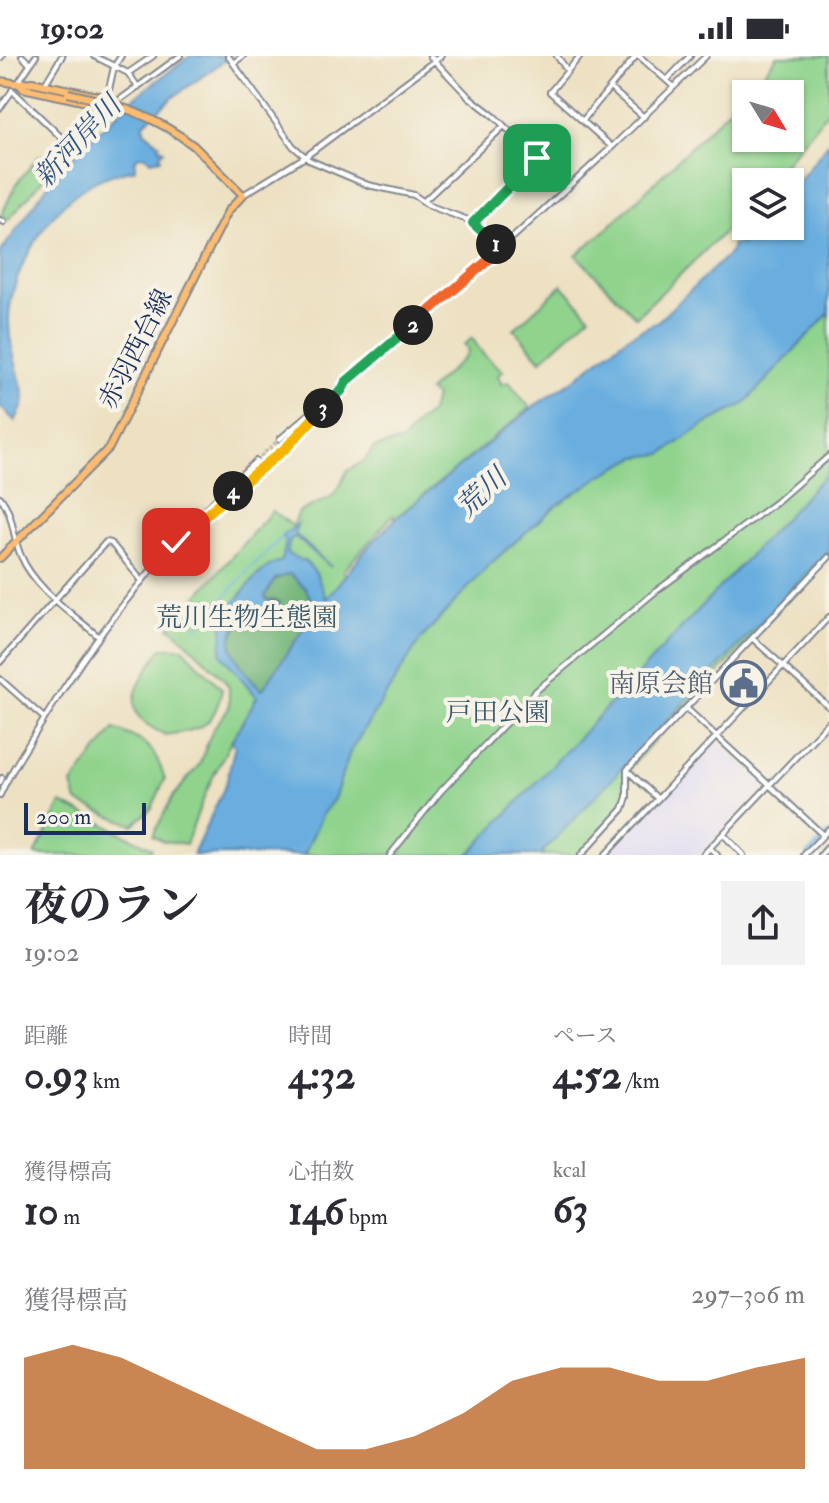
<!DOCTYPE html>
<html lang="ja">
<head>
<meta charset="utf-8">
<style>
  body { margin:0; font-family:"IM FELL Double Pica","Noto Serif JP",serif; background:#f2f2f3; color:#2b2b33; height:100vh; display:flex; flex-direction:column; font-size:30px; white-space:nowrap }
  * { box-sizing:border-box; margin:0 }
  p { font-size:26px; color:#7c7c81 }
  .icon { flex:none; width:44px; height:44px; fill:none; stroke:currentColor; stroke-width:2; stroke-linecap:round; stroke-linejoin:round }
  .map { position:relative; height:799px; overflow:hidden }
  .drawer { display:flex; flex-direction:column; background:#fff; flex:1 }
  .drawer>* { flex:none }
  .needle { width:52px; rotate:128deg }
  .fabs { position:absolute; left:732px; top:24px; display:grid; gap:16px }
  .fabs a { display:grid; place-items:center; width:72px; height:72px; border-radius:0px; background:#fff; box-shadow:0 2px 6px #0004; font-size:40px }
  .scale { position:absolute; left:24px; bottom:20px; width:122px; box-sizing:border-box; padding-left:8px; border:4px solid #1b2f5e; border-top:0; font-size:22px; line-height:28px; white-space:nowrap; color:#1b2f5e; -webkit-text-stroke:6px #f7f3e8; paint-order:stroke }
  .pin { position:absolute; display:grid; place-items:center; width:68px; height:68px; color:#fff; margin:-34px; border-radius:16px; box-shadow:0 4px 12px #0006 }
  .km { position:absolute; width:40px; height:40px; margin:-20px; border-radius:50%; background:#222; color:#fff; font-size:22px; line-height:40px; text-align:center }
  .round { display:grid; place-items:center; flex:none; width:84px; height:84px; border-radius:0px; background:#f2f2f3 }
  .head { display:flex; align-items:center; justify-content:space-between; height:136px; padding:0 24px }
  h1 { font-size:44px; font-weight:700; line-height:60px }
  .metrics { display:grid; grid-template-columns:repeat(3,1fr); gap:12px; height:136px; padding:8px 24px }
  .metrics div { display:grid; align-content:center }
  .metrics b { font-size:40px; font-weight:700 }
  .metrics small { font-size:22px; font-weight:400 }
  .metrics p { font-size:22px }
  .chart { height:224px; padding:16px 24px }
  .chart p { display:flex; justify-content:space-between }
  .chart svg { width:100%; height:144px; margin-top:8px; fill:#b45309; opacity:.7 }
  .status { display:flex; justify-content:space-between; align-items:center; height:56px; padding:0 40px; background:#fff; direction:ltr }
  .status svg { height:22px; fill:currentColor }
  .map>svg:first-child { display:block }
  .built { fill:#dbd6f7 }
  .green { fill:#8fd38c; stroke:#558175; stroke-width:2; fill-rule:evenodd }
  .forest { fill:#73b578; stroke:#47726b; stroke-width:2 }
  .water { fill:#69aedf; stroke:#426e9e; stroke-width:2; fill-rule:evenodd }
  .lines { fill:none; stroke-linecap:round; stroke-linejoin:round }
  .stream { stroke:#69aedf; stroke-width:2 }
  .river { stroke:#69aedf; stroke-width:7 }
  .minor-tunnel { stroke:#c3bdae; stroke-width:4; stroke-dasharray:4 2; stroke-linecap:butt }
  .minor-casing { stroke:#848890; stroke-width:8 }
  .major-casing { stroke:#848890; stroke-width:10 }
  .minor { stroke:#fff; stroke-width:4 }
  .major { stroke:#fdbc6f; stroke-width:6 }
  .major-bridge-casing { stroke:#848890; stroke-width:10; stroke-linecap:butt }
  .major-bridge { stroke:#fdbc6f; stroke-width:6 }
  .split-1-casing { stroke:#fff; stroke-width:16 }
  .split-2-casing { stroke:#fff; stroke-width:16 }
  .split-3-casing { stroke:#fff; stroke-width:16 }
  .split-4-casing { stroke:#fff; stroke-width:16 }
  .split-5-casing { stroke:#fff; stroke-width:16 }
  .split-1 { stroke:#22a559; stroke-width:10 }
  .split-2 { stroke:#f0652b; stroke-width:10 }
  .split-3 { stroke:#22a559; stroke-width:10 }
  .split-4 { stroke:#f5b400; stroke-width:10 }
  .split-5 { stroke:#f5b400; stroke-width:10 }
  .labels { text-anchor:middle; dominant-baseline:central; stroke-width:8; stroke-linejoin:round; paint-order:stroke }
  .street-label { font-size:26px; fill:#1b2f5e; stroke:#f7f3e8 }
  .park-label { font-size:26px; fill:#38586a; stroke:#f7f3e8 }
  .service-label { font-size:26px; fill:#4e5e75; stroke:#f7f3e8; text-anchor:end }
  .water-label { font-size:28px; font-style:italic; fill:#325585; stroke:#f7f3e8 }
</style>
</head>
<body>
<div class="status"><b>19:02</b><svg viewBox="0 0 49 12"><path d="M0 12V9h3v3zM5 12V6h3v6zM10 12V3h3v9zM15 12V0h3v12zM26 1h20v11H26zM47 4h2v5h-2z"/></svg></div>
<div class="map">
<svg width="829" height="799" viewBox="0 0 829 799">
  <rect width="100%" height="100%" fill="#f7f3e8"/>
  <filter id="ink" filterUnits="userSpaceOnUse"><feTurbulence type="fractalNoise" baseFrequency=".0125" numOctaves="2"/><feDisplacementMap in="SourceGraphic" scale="16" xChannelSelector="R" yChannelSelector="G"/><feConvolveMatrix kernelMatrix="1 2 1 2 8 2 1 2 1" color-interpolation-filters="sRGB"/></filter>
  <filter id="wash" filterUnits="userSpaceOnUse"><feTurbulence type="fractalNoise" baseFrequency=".006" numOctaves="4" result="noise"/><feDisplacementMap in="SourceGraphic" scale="32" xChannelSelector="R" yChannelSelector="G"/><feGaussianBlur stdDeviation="1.8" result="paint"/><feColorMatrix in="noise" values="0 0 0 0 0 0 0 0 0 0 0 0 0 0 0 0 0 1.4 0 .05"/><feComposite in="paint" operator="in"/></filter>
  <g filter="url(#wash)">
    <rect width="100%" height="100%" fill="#ede1c2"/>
    <!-- built -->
    <path class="built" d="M 716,684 L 765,729 L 699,799 L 607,799 Z"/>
    <!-- green -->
    <path class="green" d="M 777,0 L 829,0 L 829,54 L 770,126 L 746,126 L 746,155 L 636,261 L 576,199 L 607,173 L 758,25 ZM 746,38 L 790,38 L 790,82 L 746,82 Z
      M 67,91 L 70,93 L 8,164 L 1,160 L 16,128 L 38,101 Z
      M 829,177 L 829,499 L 627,714 L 627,741 L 621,756 L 581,799 L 243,799 L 302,679 Z
      M 562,229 L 590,260 L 541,304 L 514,273 Z
      M 472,282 L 483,298 L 503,315 L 498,319 L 501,328 L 509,326 L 530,352 L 396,462 L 393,459 L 343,515 L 346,519 C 296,581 248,647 214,719 C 203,741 195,765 186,788 L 163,785 L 153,779 L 172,742 L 199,709 L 213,673 L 229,652 L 229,631 L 223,622 L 173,573 L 169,572 L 272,455 L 293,470 L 299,456 L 331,441 L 339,432 L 347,415 L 364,405 L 374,392 L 403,385 L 418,366 L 431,357 L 435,340 L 428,335 L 466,300 L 468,293 L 464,289 Z
      M 162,592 L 183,592 L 222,633 C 214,672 202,673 165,679 C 157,674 143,668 139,661 C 124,640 151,609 162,592 Z
      M 114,673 C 146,684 155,691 165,723 L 152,752 L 133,769 L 77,746 L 72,728 Z
      M 61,747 L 152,792 L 148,799 L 35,799 Z"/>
    <!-- forest -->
    <path class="forest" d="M 290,518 L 306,533 L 316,555 L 262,634 C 244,614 215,590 244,564 C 253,556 267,551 278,545 L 267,544 L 265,540 C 270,527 277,520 290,518 Z"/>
    <!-- water -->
    <path class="water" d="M 190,0 L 231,0 L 172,42 L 144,67 L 144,75 L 160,88 L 159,91 L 164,94 L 160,99 L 161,103 L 150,105 L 146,100 L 139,100 L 135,104 L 135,113 C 119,117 103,120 89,129 C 48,153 11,215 9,262 C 8,288 19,315 24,340 L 23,350 L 15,365 L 0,350 L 0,197 L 48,129 L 87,86 L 139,38 Z
      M 829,86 L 829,257 L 743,349 L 707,367 L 662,398 L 637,401 L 602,419 L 556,450 L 489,509 L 421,583 L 350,696 L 334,743 L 323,757 L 304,799 L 193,799 L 226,728 L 235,689 L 231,686 L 257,641 L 221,598 L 224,560 L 218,550 L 210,555 L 212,553 L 223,543 L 221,547 L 230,553 C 243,537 260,509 282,505 L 286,485 L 282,480 L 298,468 L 294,477 L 331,511 L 295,481 L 290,484 L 287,498 L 305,505 L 316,517 L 326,543 L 368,491 L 396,462 L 537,348 L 572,325 L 629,280 L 657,266 L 731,196 L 733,188 L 741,188 L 757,170 L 790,170 L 790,137 ZM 290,518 L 306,533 L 316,555 L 262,634 C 242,613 211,581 250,560 C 260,554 271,554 280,548 L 267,544 L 265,540 L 275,523 Z
      M 829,415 L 829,494 L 540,799 L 468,799 Z"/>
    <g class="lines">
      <!-- stream -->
      <path class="stream" d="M 223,543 L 246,516 L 282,481
        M 196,573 L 210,555"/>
      <!-- river -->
      <path class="river" d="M 810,799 L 829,780"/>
    </g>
  </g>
  <g filter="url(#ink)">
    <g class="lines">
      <!-- minor-tunnel -->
      <path class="minor-tunnel" d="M 256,405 L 280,383"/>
      <defs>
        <path id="minor" d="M 22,0 L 30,8
          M 94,0 L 128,17 L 138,31
          M 228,0 L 293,90 L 309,104 L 368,129 L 414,139 L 430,150 L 468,164 L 501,193
          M 430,0 L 468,40 L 495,61 L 568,132
          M 557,0 L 567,14
          M 580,0 L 550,36 L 612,91
          M 639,0 L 674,31
          M 0,2 L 2,0
          M 233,7 L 243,0
          M 128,17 L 153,0
          M 667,24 L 690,0
          M 17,28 L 36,0
          M 45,28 L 62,0
          M 610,32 L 644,61
          M 12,34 L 66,86 L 88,66
          M 107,42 L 114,11 L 121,0
          M 118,45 L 180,0
          M 0,52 L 12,35
          M 584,63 L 636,0
          M 243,139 L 305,101 L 441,0
          M 424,145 L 504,70
          M 0,164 L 4,166
          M 473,167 L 537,102
          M 280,383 L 475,216 L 612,91 L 706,0
          M 0,441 C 14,458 12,480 21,500 C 35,533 73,558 99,581
          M 192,469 L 286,392 L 344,330
          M 752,582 L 829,651
          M 0,606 L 106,486 L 111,487 L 142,525
          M 0,623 L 44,662
          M 686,652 L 823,779
          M 628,715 L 658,743
          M 0,726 L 2,722
          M 0,739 C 11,713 28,690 43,665 C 101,570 173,480 256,405
          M 723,778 L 743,799
          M 710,792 L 717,799
          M 390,799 L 441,735 L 537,634 L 655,536 L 776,446 L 829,400
          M 581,799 L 623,753 L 627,741 L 627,714 L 829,501
          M 605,799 L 829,561
          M 703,799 L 829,666
          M 804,799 L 829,773
          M 821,799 L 829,790"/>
        <path id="major" d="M 0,25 L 20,28
          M 32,26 L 107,42 L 118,45 L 110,51 L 23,32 L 18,27 Z
          M 0,502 L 109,392 L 228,155 L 243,139 L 194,90"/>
      </defs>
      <!-- minor casing -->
      <use href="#minor" class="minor-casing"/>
      <!-- major casing -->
      <use href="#major" class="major-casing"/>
      <!-- minor -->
      <use href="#minor" class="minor"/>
      <!-- major -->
      <use href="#major" class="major"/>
      <defs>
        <path id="major-bridge" d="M 68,37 C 115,47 156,60 194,90"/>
      </defs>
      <!-- major-bridge casing -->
      <use href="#major-bridge" class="major-bridge-casing"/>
      <!-- major-bridge -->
      <use href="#major-bridge" class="major-bridge"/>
    </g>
  </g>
  <g class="lines" filter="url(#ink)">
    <defs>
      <path id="split-1" d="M 496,188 L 473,167 L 537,102"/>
      <path id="split-2" d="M 413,269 L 500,194 L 496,188"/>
      <path id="split-3" d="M 323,352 L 342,334 L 346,326 L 413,269"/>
      <path id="split-4" d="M 233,435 L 286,392 L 323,352"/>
      <path id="split-5" d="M 176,486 L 190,470 L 196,468 L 233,435"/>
    </defs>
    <!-- split-1 casing -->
    <use href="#split-1" class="split-1-casing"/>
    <!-- split-2 casing -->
    <use href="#split-2" class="split-2-casing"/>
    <!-- split-3 casing -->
    <use href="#split-3" class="split-3-casing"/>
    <!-- split-4 casing -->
    <use href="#split-4" class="split-4-casing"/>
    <!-- split-5 casing -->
    <use href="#split-5" class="split-5-casing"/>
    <!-- split-1 -->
    <use href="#split-1" class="split-1"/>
    <!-- split-2 -->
    <use href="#split-2" class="split-2"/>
    <!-- split-3 -->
    <use href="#split-3" class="split-3"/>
    <!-- split-4 -->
    <use href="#split-4" class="split-4"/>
    <!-- split-5 -->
    <use href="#split-5" class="split-5"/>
  </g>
  <!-- icons -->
  <defs>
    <symbol id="civic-ring" viewBox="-11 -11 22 22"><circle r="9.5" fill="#f7f3e8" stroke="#5c6f8a" stroke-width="1.5"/><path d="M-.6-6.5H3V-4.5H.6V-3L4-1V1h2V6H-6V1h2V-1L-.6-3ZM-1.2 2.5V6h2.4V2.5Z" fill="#5c6f8a"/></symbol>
  </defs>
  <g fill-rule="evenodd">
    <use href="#civic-ring" x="718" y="602" width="51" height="51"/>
  </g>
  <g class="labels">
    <!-- street labels -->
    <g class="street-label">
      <text transform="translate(136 293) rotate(-63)">赤羽西台線</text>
    </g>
    <!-- park labels -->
    <g class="park-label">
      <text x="247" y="562">荒川生物生態園</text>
      <text x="498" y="657">戸田公園</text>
    </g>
    <!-- service labels -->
    <g class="service-label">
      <text x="713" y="628">南原会館</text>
    </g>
    <!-- water labels -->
    <g class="water-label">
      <text transform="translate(78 86) rotate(-47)">新河岸川</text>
      <text transform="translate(482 437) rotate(-43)">荒川</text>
    </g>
  </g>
</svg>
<div class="fabs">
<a><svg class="needle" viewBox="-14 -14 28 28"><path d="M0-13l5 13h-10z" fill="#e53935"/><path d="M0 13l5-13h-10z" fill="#7c7c81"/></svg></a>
<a><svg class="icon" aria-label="layers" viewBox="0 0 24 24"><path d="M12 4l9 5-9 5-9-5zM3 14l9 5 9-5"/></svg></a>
</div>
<div class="scale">200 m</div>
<div class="pin" style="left:537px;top:102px;background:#1e9e55"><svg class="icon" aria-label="arrive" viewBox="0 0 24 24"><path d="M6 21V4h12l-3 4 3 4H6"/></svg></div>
<div class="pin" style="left:176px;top:486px;background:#d93025"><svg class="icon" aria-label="check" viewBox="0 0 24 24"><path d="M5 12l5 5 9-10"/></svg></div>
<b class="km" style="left:496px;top:188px">1</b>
<b class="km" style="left:413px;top:269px">2</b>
<b class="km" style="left:323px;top:352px">3</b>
<b class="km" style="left:233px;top:435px">4</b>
</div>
<section class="drawer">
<div class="head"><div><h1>夜のラン</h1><p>19:02</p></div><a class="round"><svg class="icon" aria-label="share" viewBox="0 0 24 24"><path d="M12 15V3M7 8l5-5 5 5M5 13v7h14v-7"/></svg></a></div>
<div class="metrics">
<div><p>距離</p><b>0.93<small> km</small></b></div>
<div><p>時間</p><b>4:32</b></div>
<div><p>ペース</p><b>4:52<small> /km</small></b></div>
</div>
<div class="metrics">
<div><p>獲得標高</p><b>10<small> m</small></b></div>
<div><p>心拍数</p><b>146<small> bpm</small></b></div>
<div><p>kcal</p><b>63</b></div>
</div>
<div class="chart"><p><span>獲得標高</span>297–306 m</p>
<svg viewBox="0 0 160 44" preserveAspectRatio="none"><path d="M0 44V10L10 6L20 10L30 17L40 24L50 31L60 38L70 38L80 34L90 27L100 17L110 13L120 13L130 17L140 17L150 13L160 10V44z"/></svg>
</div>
</section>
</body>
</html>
